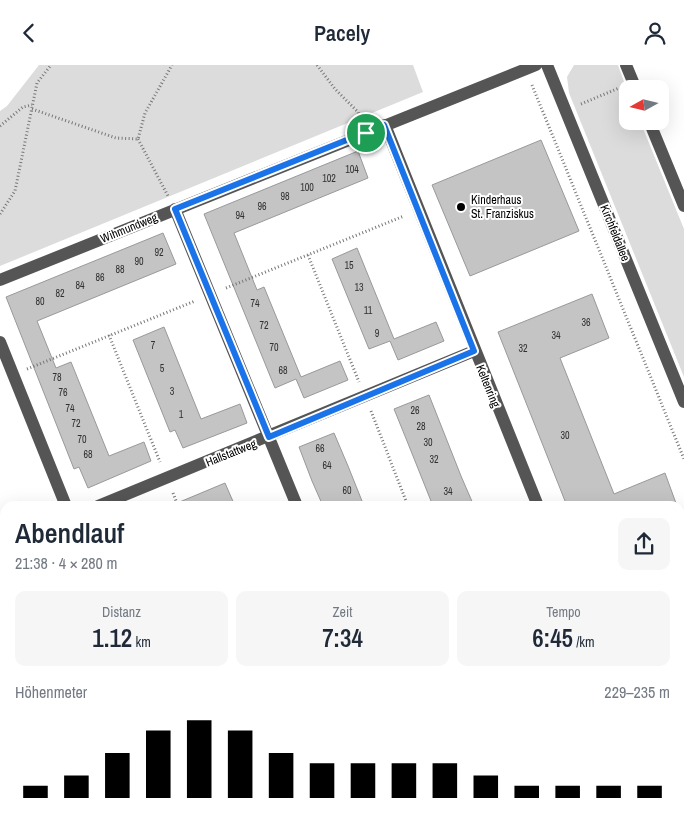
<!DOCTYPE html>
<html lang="de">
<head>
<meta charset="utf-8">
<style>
  body { margin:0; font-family:"Archivo Narrow",sans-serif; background:#f6f6f7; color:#1f2937; height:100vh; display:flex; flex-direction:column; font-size:19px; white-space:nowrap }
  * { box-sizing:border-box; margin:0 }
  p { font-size:16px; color:#747a83 }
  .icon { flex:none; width:28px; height:28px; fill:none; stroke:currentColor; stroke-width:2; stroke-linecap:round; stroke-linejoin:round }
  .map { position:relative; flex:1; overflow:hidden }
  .panel { position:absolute; left:0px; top:436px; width:685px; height:321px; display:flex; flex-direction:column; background:#fff; border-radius:15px 15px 0 0; box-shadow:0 5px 20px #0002 }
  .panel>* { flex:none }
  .needle { width:32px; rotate:262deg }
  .fabs { position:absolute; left:619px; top:15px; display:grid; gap:10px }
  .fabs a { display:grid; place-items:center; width:50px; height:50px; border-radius:10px; background:#fff; box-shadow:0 5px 20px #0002; font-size:25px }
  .pin { position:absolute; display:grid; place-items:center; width:42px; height:42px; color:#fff; margin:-21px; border:2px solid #fff; border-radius:50%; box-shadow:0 1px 5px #0007 }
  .round { display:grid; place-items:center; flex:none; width:52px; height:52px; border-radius:10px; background:#f6f6f7 }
  .head { display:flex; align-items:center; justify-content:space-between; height:85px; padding:0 15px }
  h1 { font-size:28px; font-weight:600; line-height:38px }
  .metrics { display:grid; grid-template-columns:repeat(3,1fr); gap:8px; height:85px; padding:5px 15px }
  .metrics div { display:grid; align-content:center; border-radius:10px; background:#f6f6f7; text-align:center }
  .metrics b { font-size:25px; font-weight:600 }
  .metrics small { font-size:14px; font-weight:400 }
  .metrics p { font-size:14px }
  .chart { height:140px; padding:10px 15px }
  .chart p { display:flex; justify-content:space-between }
  .chart svg { width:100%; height:90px; margin-top:5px; stroke:#000; stroke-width:6 }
  header { display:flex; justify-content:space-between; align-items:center; height:65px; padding:0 15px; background:#fff; font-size:22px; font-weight:600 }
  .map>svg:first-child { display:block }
  .green { fill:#dcdcdc }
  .building { fill:#c4c4c4; stroke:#999 }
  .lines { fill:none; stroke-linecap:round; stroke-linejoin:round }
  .path { stroke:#777; stroke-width:3; stroke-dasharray:1 2.5; stroke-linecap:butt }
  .minor { stroke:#555; stroke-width:12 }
  .route-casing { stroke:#fff; stroke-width:10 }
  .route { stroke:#1a73e8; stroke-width:6 }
  .poi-dot { fill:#000; stroke:#fff; stroke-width:2 }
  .labels { text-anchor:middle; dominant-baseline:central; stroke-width:4; stroke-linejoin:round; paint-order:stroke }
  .number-label { font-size:10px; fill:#313131 }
  .poi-label { font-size:12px; fill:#000; stroke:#fff; text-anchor:start }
  .street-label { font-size:12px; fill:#000; stroke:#fff }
</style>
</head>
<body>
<header><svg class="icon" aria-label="back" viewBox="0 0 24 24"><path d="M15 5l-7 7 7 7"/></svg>Pacely<svg class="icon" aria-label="person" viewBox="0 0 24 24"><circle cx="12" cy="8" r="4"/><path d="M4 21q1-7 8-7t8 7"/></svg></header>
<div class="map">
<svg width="684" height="757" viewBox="0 0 684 757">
  <rect width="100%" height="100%" fill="#fff"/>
  <!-- green -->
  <path class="green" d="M 39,0 L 413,0 L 423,27 L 0,201 L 0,46 L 7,41 Z
    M 574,0 L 618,0 L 627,25 L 628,56 L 640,56 L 684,164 L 684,312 L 569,28 L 567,12 Z"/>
  <!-- building -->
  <path class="building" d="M 541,75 L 579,166 L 470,211 L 432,120 Z
    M 358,86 L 368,113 L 234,168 L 257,225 L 264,222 L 301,312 L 340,296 L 348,315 L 304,333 L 296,314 L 275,323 L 204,149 Z
    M 163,168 L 176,199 L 37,256 L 56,303 L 71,297 L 109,391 L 144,377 L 151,396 L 88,423 L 79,402 L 74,404 L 6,232 Z
    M 357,183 L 394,274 L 436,257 L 444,276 L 398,295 L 390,276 L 369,284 L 332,194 Z
    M 592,229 L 609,273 L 560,293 L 614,429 L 665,408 L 677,441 L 567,441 L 498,267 Z
    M 164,262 L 201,354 L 240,339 L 247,358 L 183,383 L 175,365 L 170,367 L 133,275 Z
    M 429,330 L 461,411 L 474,441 L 433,441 L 407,376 L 394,344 Z
    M 334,368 L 348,401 L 364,441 L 323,441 L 312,416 L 299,382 Z
    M 225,418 L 235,441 L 170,441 Z"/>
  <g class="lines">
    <!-- path -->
    <path class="path" d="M 317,0 L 335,24 L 358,47 L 360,54
      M 654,17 L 656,24
      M 532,20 L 684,394
      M 660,33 L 666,48
      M 581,39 L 619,23
      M 32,44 L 116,73 L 138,74 L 145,48 L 172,0
      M 0,61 L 23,42 L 32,40
      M 138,74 L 168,131
      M 0,149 L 15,126 L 37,18 L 51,0
      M 308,190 L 359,317
      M 226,223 L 404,151
      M 109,270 L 160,397
      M 27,304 L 195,236
      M 371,346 L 408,441
      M 173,428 L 178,441
      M 303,752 L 305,757
      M 535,752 L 537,757"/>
    <!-- minor -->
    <path class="minor" d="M 547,0 L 684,337
      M 626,0 L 636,24
      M 649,56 L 684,141
      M 385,60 L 538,441
      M 175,144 L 297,441
      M 0,215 L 536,0
      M 0,277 L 66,441
      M 98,441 L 474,286
      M 680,483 L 684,482
      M 0,584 L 5,597
      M 67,752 L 69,757
      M 194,752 L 196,757
      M 423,752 L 425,757
      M 666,752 L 668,757"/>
  </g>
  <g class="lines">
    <defs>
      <path id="route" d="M 384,60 L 474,286 L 269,372 L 175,144 Z"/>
    </defs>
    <!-- route casing -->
    <use href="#route" class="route-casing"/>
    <!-- route -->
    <use href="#route" class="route"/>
  </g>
  <!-- markers -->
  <circle class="poi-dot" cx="461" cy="142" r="5"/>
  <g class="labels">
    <!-- number labels -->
    <g class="number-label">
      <text x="352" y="104">104</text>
      <text x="329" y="113">102</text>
      <text x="307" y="122">100</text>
      <text x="285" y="131">98</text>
      <text x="262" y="141">96</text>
      <text x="240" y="150">94</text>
      <text x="159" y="187">92</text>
      <text x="139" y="196">90</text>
      <text x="349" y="200">15</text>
      <text x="120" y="204">88</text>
      <text x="100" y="212">86</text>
      <text x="80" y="220">84</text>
      <text x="359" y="222">13</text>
      <text x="60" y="228">82</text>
      <text x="40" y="236">80</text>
      <text x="255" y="238">74</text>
      <text x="368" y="245">11</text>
      <text x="586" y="257">36</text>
      <text x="264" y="260">72</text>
      <text x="377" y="268">9</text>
      <text x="556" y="270">34</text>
      <text x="153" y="280">7</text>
      <text x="274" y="282">70</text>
      <text x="523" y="283">32</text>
      <text x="162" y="303">5</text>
      <text x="283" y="305">68</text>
      <text x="57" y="312">78</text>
      <text x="172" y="326">3</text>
      <text x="63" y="327">76</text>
      <text x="70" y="343">74</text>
      <text x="415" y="345">26</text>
      <text x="181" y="349">1</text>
      <text x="76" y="358">72</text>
      <text x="421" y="361">28</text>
      <text x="565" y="370">30</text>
      <text x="82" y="374">70</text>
      <text x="428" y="377">30</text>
      <text x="320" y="383">66</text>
      <text x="88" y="389">68</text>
      <text x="434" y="394">32</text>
      <text x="327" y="400">64</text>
      <text x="347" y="425">60</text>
      <text x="448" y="426">34</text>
    </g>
    <!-- poi labels -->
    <g class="poi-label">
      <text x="471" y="135">Kinderhaus<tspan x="471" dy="14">St. Franziskus</tspan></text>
    </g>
    <!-- street labels -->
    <g class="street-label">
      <text transform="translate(129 163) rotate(-22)">Wihmundweg</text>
      <text transform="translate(615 168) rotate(68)">Kirchfeldallee</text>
      <text transform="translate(488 321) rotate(68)">Keltenring</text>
      <text transform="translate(231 388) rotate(-22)">Hallstattweg</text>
    </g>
  </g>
</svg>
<div class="fabs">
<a><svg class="needle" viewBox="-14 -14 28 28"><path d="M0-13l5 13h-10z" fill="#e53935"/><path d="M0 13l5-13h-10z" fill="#747a83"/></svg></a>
</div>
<div class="pin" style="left:366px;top:68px;background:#1e9e55"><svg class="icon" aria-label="arrive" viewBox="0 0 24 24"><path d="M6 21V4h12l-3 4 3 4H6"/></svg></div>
<section class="panel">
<div class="head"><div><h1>Abendlauf</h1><p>21:38 · 4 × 280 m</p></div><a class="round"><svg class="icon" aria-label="share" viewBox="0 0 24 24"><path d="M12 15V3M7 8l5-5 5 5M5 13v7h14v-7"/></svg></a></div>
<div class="metrics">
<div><p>Distanz</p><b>1.12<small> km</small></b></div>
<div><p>Zeit</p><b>7:34</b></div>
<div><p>Tempo</p><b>6:45<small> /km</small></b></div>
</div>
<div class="chart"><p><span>Höhenmeter</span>229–235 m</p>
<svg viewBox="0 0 160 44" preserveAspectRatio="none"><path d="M5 44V38M15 44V33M25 44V22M35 44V11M45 44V6M55 44V11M65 44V22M75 44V27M85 44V27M95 44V27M105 44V27M115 44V33M125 44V38M135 44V38M145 44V38M155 44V38"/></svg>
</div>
</section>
</div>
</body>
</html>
